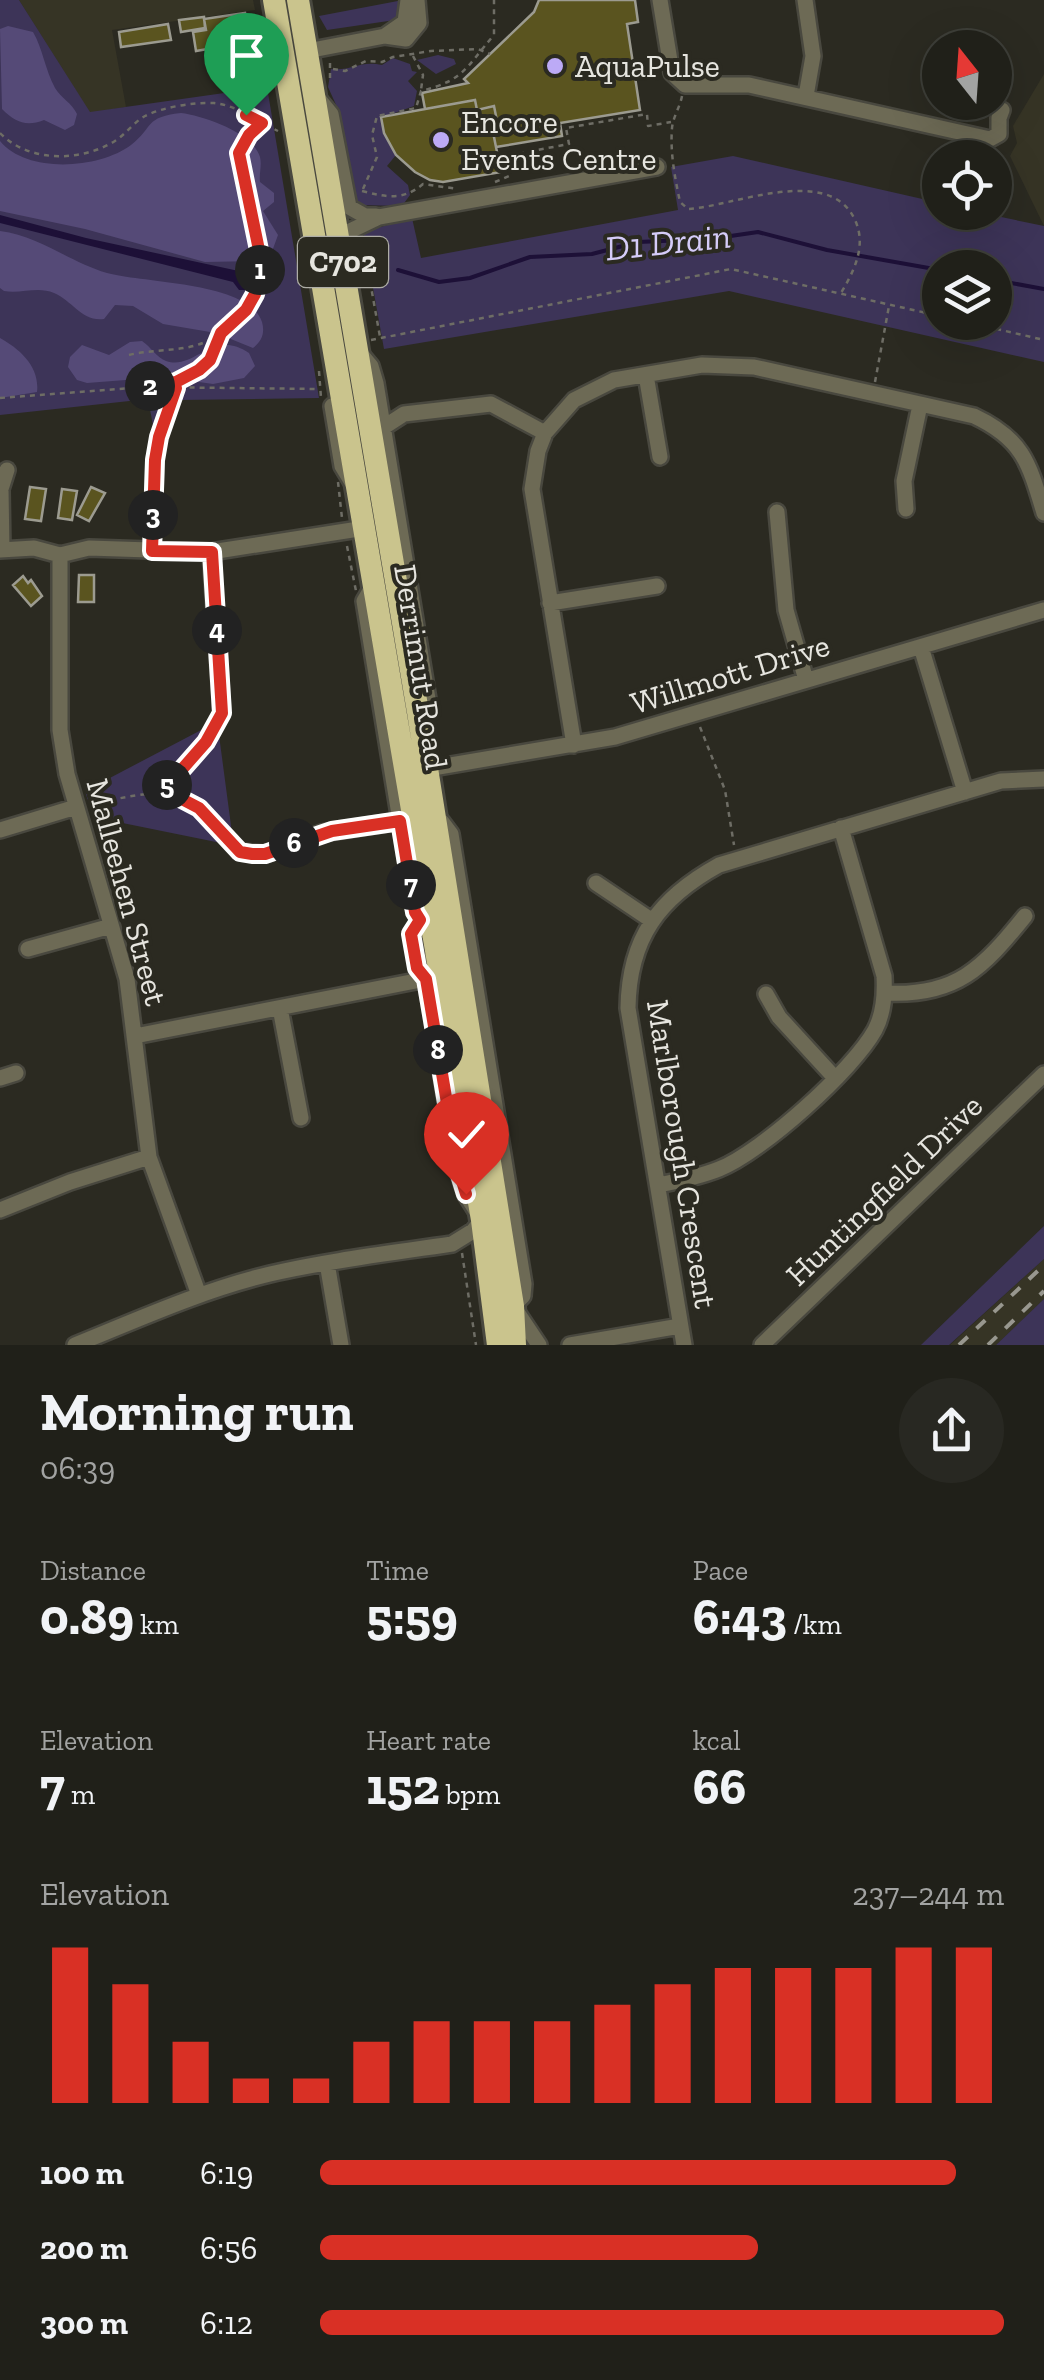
<!DOCTYPE html>
<html lang="en">
<head>
<meta charset="utf-8">
<style>
  body { margin:0; font-family:"Zilla Slab",serif; background:#282822; color:#f1f3f6; height:100vh; display:flex; flex-direction:column; font-size:38px; white-space:nowrap }
  * { box-sizing:border-box; margin:0 }
  p { font-size:32px; color:#a2a3a2 }
  .icon { flex:none; width:55px; height:55px; fill:none; stroke:currentColor; stroke-width:2; stroke-linecap:round; stroke-linejoin:round }
  .map { position:relative; height:1345px; overflow:hidden }
  .panel { display:flex; flex-direction:column; background:#202019; flex:1 }
  .panel>* { flex:none }
  .needle { width:65px; rotate:343deg }
  .tools { position:absolute; left:922px; top:30px; display:grid; gap:20px }
  .tools a { display:grid; place-items:center; width:90px; height:90px; border-radius:50%; background:#202019; box-shadow:0 10px 40px #0002,0 0 0 2px #3d3e38; font-size:50px }
  .pin { position:absolute; display:grid; place-items:center; width:85px; height:85px; color:#fff; margin:-102px -42px; border-radius:50% 50% 50% 0; rotate:-45deg; box-shadow:0 0 10px #0007 }
  .pin .icon { rotate:45deg }
  .km { position:absolute; width:50px; height:50px; margin:-25px; border-radius:50%; background:#222; color:#fff; font-size:28px; line-height:50px; text-align:center }
  .round { display:grid; place-items:center; flex:none; width:105px; height:105px; border-radius:52px; background:#282822 }
  .overview { display:flex; align-items:center; justify-content:space-between; height:170px; padding:0 40px }
  h1 { font-size:55px; font-weight:700; line-height:75px }
  .metrics { display:grid; grid-template-columns:repeat(3,1fr); gap:15px; height:170px; padding:10px 40px }
  .metrics div { display:grid; align-content:center }
  .metrics b { font-size:50px; font-weight:700 }
  .metrics small { font-size:28px; font-weight:400 }
  .metrics p { font-size:28px }
  .chart { height:280px; padding:20px 40px }
  .chart p { display:flex; justify-content:space-between }
  .chart svg { width:100%; height:180px; margin-top:10px; stroke:#d93025; stroke-width:6 }
  ul { padding:0 40px; list-style:none; font-size:32px }
  li { display:grid; grid-template-columns:160px 120px 1fr; align-items:center; height:75px }
  li i { height:25px; border-radius:12px; background:#d93025 }
  .map>svg:first-child { display:block }
  .built { fill:#363425 }
  .green { fill:#3d3458; fill-rule:evenodd }
  .forest { fill:#554a77 }
  .water { fill:#1d1037 }
  .lines { fill:none; stroke-linecap:round; stroke-linejoin:round }
  .stream { stroke:#1d1037; stroke-width:4 }
  .building { fill:#5a541f; stroke:#9c9b90; stroke-width:2.5 }
  .minor-casing { stroke:#49483f; stroke-width:20 }
  .highway-casing { stroke:#49483f; stroke-width:28 }
  .path { stroke:#6e6d65; stroke-width:2.5; stroke-dasharray:5 5; stroke-linecap:butt }
  .minor { stroke:#6d6a55; stroke-width:15 }
  .highway { stroke:#cac48d; stroke-width:22 }
  .rail { stroke:#98978f; stroke-width:4; stroke-dasharray:12 12; stroke-linecap:butt }
  .route-casing { stroke:#fff; stroke-width:20 }
  .route { stroke:#d93025; stroke-width:12 }
  .poi-dot { fill:#bcaaf6; stroke:#2b2a21; stroke-width:4 }
  .labels { text-anchor:middle; dominant-baseline:central; stroke-width:8; stroke-linejoin:round; paint-order:stroke }
  .shield { fill:#2b2a21; stroke:#aeada6; stroke-width:2.5 }
  .shield-label { font-size:30px; font-weight:bold; fill:#e6e5df }
  .poi-label { font-size:32px; fill:#e6e5df; stroke:#2b2a21; text-anchor:start }
  .street-label { font-size:32px; fill:#e6e5df; stroke:#2b2a21 }
  .water-label { font-size:35px; font-style:italic; fill:#d5ccf9; stroke:#2b2a21 }
</style>
</head>
<body>
<div class="map">
<svg width="1044" height="1345" viewBox="0 0 1044 1345">
  <rect width="100%" height="100%" fill="#2b2a21"/>
  <!-- built -->
  <path class="built" d="M 19,0 L 253,0 L 255,10 L 112,30 L 126,107 L 90,113 Z
    M 1044,74 L 1044,226 L 1010,156 L 1017,143 L 1013,126 Z
    M 1044,1259 L 1044,1299 L 996,1345 L 950,1345 Z"/>
  <!-- green -->
  <path class="green" d="M 0,0 L 19,0 L 90,112 L 267,87 L 319,398 L 180,400 L 164,438 L 155,436 L 148,399 L 0,415 Z
    M 403,0 L 403,8 L 395,20 L 327,30 L 319,16 Z
    M 438,55 L 454,59 L 456,64 L 436,74 L 417,60 Z
    M 393,58 L 410,64 L 412,71 L 417,72 L 408,81 L 417,91 L 414,106 L 381,118 L 384,133 L 396,155 L 387,166 L 408,185 L 410,195 L 402,206 L 356,205 L 353,192 L 337,107 L 328,87 L 331,69 C 353,71 360,60 382,65 Z
    M 733,156 L 940,203 L 940,212 L 982,213 L 1044,226 L 1044,362 L 729,291 L 384,349 L 363,232 L 412,218 L 421,258 L 678,210 L 671,167 ZM 940,268 L 995,268 L 995,322 L 940,322 Z
    M 205,728 L 219,735 L 232,833 L 221,843 L 93,817 L 85,791 Z
    M 1044,1226 L 1044,1259 L 949,1345 L 921,1345 Z
    M 1044,1299 L 1044,1345 L 996,1345 Z"/>
  <!-- forest -->
  <path class="forest" d="M 8,26 L 33,32 C 43,49 45,70 55,88 C 61,98 72,103 77,114 L 74,125 L 65,130 L 44,120 C 26,127 15,122 2,109 L 0,29 Z
    M 181,113 C 204,116 252,132 260,157 C 262,165 259,174 260,182 L 274,193 L 274,202 L 263,211 L 278,235 L 270,257 L 262,261 L 205,262 L 85,229 L 0,211 L 0,141 C 27,174 99,169 131,145 C 154,127 144,117 181,113 Z
    M 0,231 C 40,236 69,262 107,273 C 143,283 250,282 262,322 C 265,333 262,341 253,348 L 216,333 L 163,324 L 133,306 L 115,305 L 104,319 C 82,322 73,301 54,293 C 38,286 21,294 4,291 L 0,288 Z
    M 0,338 C 20,349 40,367 37,392 L 0,398 Z
    M 142,341 C 151,347 156,357 166,361 C 195,371 212,328 249,353 L 255,366 L 244,378 L 213,384 L 164,377 L 87,383 L 77,380 L 68,367 L 70,357 L 82,345 L 109,355 L 130,342 Z"/>
  <!-- water -->
  <path class="water" d="M 0,215 L 86,238 L 248,273 L 253,284 L 246,290 L 239,290 L 233,282 L 0,223 Z"/>
  <g class="lines">
    <!-- stream -->
    <path class="stream" d="M 398,270 L 439,282 L 470,278 L 530,257 L 592,254 L 638,242 L 710,239 L 758,232 L 827,250 L 940,270
      M 995,280 L 1044,289"/>
  </g>
  <!-- building -->
  <path class="building" d="M 539,0 L 635,0 L 638,22 L 627,24 L 640,110 L 560,123 L 562,136 L 496,147 L 492,127 L 498,126 L 494,106 L 477,110 L 475,100 L 425,109 L 422,93 L 468,83 L 464,79 L 534,12 Z
    M 245,13 L 253,78 L 224,82 L 219,47 L 196,51 L 193,32 L 206,30 L 204,19 Z
    M 204,17 L 205,28 L 181,32 L 179,20 Z
    M 168,24 L 171,40 L 121,47 L 119,32 Z
    M 475,100 L 477,110 L 494,106 L 498,126 L 492,127 L 501,172 L 443,182 L 430,180 L 415,172 L 396,155 L 384,133 L 381,117 Z
    M 30,487 L 46,489 L 41,521 L 25,519 Z
    M 91,487 L 105,493 L 89,521 L 77,515 Z
    M 62,489 L 77,491 L 72,520 L 58,518 Z
    M 79,575 L 94,575 L 94,602 L 78,602 Z
    M 23,576 L 28,583 L 31,580 L 42,596 L 31,606 L 13,585 Z"/>
  <g class="lines">
    <defs>
      <path id="minor" d="M 660,0 L 672,73 L 685,85 L 749,85 L 990,139 L 999,134 L 999,118 L 1002,110
        M 805,0 L 813,56 L 806,96
        M 385,36 L 405,22 L 408,0
        M 307,51 L 385,36 L 406,39 L 419,23 L 417,0
        M 317,97 L 331,114 L 349,207 L 365,216 L 376,216
        M 341,248 L 350,231 L 379,217 L 657,167
        M 360,353 L 371,366 L 376,383 L 428,699 L 428,704 L 418,712
        M 646,375 L 660,457
        M 332,406 L 342,466 L 353,484
        M 384,427 L 404,414 L 491,404 L 545,433
        M 906,509 L 904,481 L 920,405
        M 777,512 L 786,610 L 806,680
        M 0,550 L 34,548 L 60,555 L 89,548 L 211,552 L 365,528
        M 2,550 L 1,489 L 7,470
        M 152,551 L 155,459
        M 211,552 L 222,713
        M 60,555 L 60,730 L 67,774 L 127,979 L 149,1157 L 199,1295
        M 374,584 L 364,601 L 415,912 L 428,933
        M 550,603 L 657,586
        M 921,647 L 965,792
        M 574,745 L 532,489 L 538,451 L 545,433 L 574,400 L 614,380 L 702,365 L 754,367 L 974,416 C 1023,439 1029,463 1044,513
        M 427,769 L 615,737 L 1044,610
        M 436,820 L 442,822 L 451,834 L 524,1284 L 523,1296 L 513,1306 L 539,1345
        M 0,830 L 76,807
        M 240,852 L 265,854 L 322,833 L 400,821
        M 596,883 L 651,920
        M 28,949 L 111,926
        M 885,993 C 956,997 983,968 1025,916
        M 766,994 L 779,1017 L 834,1077
        M 280,1008 L 301,1118
        M 135,1036 L 426,979
        M 0,1078 L 16,1073
        M 658,1185 C 679,1181 699,1177 719,1169 C 762,1152 853,1070 875,1030 C 884,1013 885,994 884,976 L 841,828
        M 0,1210 L 70,1182 L 149,1157
        M 327,1263 L 341,1345
        M 75,1345 C 139,1319 203,1290 270,1274 C 330,1260 392,1253 452,1244 L 473,1231 L 482,1220 L 466,1195 L 457,1168 L 425,972 L 427,963 L 436,953
        M 570,1345 L 680,1326
        M 684,1345 L 628,1008 C 629,938 659,898 719,865 L 1001,781 L 1044,779
        M 762,1345 L 1044,1074"/>
      <path id="highway" d="M 274,0 L 482,1220 L 498,1345
        M 298,0 L 418,712 L 513,1306 L 515,1345"/>
    </defs>
    <!-- minor casing -->
    <use href="#minor" class="minor-casing"/>
    <!-- highway casing -->
    <use href="#highway" class="highway-casing"/>
    <!-- path -->
    <path class="path" d="M 413,56 L 423,75 L 421,90
      M 333,69 L 345,71 L 366,61 L 382,62 L 393,57 L 431,51 L 478,49 L 490,54
      M 330,78 L 330,61
      M 682,96 C 680,107 673,117 672,128 C 670,153 675,178 680,202 L 688,209 C 731,207 829,163 855,220 C 867,246 854,271 841,293
      M 0,133 C 29,163 81,162 115,141 C 126,134 134,122 145,116 C 163,107 194,102 214,103 C 236,105 258,121 278,131
      M 495,182 L 509,176 L 505,156 L 569,144 L 566,128 L 647,114 L 648,126 L 671,122
      M 363,189 L 377,157 L 372,135 L 377,116 L 416,108 L 421,91 C 465,80 466,67 494,35 L 494,0
      M 362,191 C 386,197 403,201 423,184 L 458,189
      M 363,242 L 380,337
      M 967,322 L 1044,340
      M 371,340 L 731,269 L 940,316
      M 129,355 C 156,348 187,353 211,339 C 282,301 255,245 244,184 C 243,175 238,162 239,153 C 241,142 254,130 261,123
      M 319,371 L 321,398
      M 875,382 L 889,306
      M 153,386 C 184,380 214,368 221,334
      M 0,398 L 145,387 L 318,389
      M 158,444 L 176,390
      M 338,482 L 342,518
      M 347,546 L 356,591
      M 700,727 L 725,790 L 734,845
      M 159,790 C 182,775 202,750 215,725
      M 91,804 C 163,790 182,780 233,843
      M 411,935 L 415,956
      M 462,1253 L 476,1345"/>
    <!-- minor -->
    <use href="#minor" class="minor"/>
    <!-- highway -->
    <use href="#highway" class="highway"/>
    <!-- rail -->
    <path class="rail" d="M 959,1345 L 1044,1265
      M 988,1345 L 1044,1291"/>
  </g>
  <g class="lines">
    <defs>
      <path id="route" d="M 246,115 L 262,123 L 249,135 L 239,153 L 259,250 L 260,275 L 255,294 L 246,310 L 221,333 L 210,360 L 199,370 L 176,382 L 142,388 L 176,388 L 159,437 L 155,460 L 152,551 L 212,552 L 222,713 L 206,742 L 170,783 L 158,791 L 176,796 L 199,808 L 240,852 L 252,854 L 265,854 L 332,831 L 400,821 L 415,912 L 420,920 L 411,934 L 417,968 L 426,979 L 458,1168 L 466,1194"/>
    </defs>
    <!-- route casing -->
    <use href="#route" class="route-casing"/>
    <!-- route -->
    <use href="#route" class="route"/>
  </g>
  <!-- markers -->
  <g class="poi-dot">
    <circle cx="555" cy="66" r="10"/>
    <circle cx="441" cy="140" r="10"/>
  </g>
  <g class="labels">
    <!-- shield labels -->
    <rect class="shield" x="298" y="237" width="90" height="50" rx="8"/>
    <g class="shield-label">
      <text x="343" y="262">C702</text>
    </g>
    <!-- poi labels -->
    <g class="poi-label">
      <text x="575" y="66">AquaPulse</text>
      <text x="461" y="122">Encore<tspan x="461" dy="37">Events Centre</tspan></text>
    </g>
    <!-- street labels -->
    <g class="street-label">
      <text transform="translate(421 667) rotate(81)">Derrimut Road</text>
      <text transform="translate(730 674) rotate(-17)">Willmott Drive</text>
      <text transform="translate(127 892) rotate(75)">Malleehen Street</text>
      <text transform="translate(682 1154) rotate(81)">Marlborough Crescent</text>
      <text transform="translate(884 1190) rotate(-44)">Huntingfield Drive</text>
    </g>
    <!-- water labels -->
    <g class="water-label">
      <text transform="translate(668 242) rotate(-6)">D1 Drain</text>
    </g>
  </g>
</svg>
<div class="tools">
<a><svg class="needle" viewBox="-14 -14 28 28"><path d="M0-13l5 13h-10z" fill="#e53935"/><path d="M0 13l5-13h-10z" fill="#a2a3a2"/></svg></a>
<a><svg class="icon" aria-label="locate" viewBox="0 0 24 24"><circle cx="12" cy="12" r="6"/><path d="M12 2v4M12 18v4M2 12h4M18 12h4"/></svg></a>
<a><svg class="icon" aria-label="layers" viewBox="0 0 24 24"><path d="M12 4l9 5-9 5-9-5zM3 14l9 5 9-5"/></svg></a>
</div>
<div class="pin" style="left:246px;top:115px;background:#1e9e55"><svg class="icon" aria-label="arrive" viewBox="0 0 24 24"><path d="M6 21V4h12l-3 4 3 4H6"/></svg></div>
<div class="pin" style="left:466px;top:1194px;background:#d93025"><svg class="icon" aria-label="check" viewBox="0 0 24 24"><path d="M5 12l5 5 9-10"/></svg></div>
<b class="km" style="left:260px;top:270px">1</b>
<b class="km" style="left:150px;top:386px">2</b>
<b class="km" style="left:153px;top:515px">3</b>
<b class="km" style="left:217px;top:630px">4</b>
<b class="km" style="left:167px;top:785px">5</b>
<b class="km" style="left:294px;top:843px">6</b>
<b class="km" style="left:411px;top:885px">7</b>
<b class="km" style="left:438px;top:1050px">8</b>
</div>
<section class="panel">
<div class="overview"><div><h1>Morning run</h1><p>06:39</p></div><a class="round"><svg class="icon" aria-label="share" viewBox="0 0 24 24"><path d="M12 15V3M7 8l5-5 5 5M5 13v7h14v-7"/></svg></a></div>
<div class="metrics">
<div><p>Distance</p><b>0.89<small> km</small></b></div>
<div><p>Time</p><b>5:59</b></div>
<div><p>Pace</p><b>6:43<small> /km</small></b></div>
</div>
<div class="metrics">
<div><p>Elevation</p><b>7<small> m</small></b></div>
<div><p>Heart rate</p><b>152<small> bpm</small></b></div>
<div><p>kcal</p><b>66</b></div>
</div>
<div class="chart"><p><span>Elevation</span>237–244 m</p>
<svg viewBox="0 0 160 44" preserveAspectRatio="none"><path d="M5 44V6M15 44V15M25 44V29M35 44V38M45 44V38M55 44V29M65 44V24M75 44V24M85 44V24M95 44V20M105 44V15M115 44V11M125 44V11M135 44V11M145 44V6M155 44V6"/></svg>
</div>
<ul>
<li><b>100 m</b>6:19<i style="width:93%"></i></li>
<li><b>200 m</b>6:56<i style="width:64%"></i></li>
<li><b>300 m</b>6:12<i style="width:100%"></i></li>
</ul>
</section>
</body>
</html>
